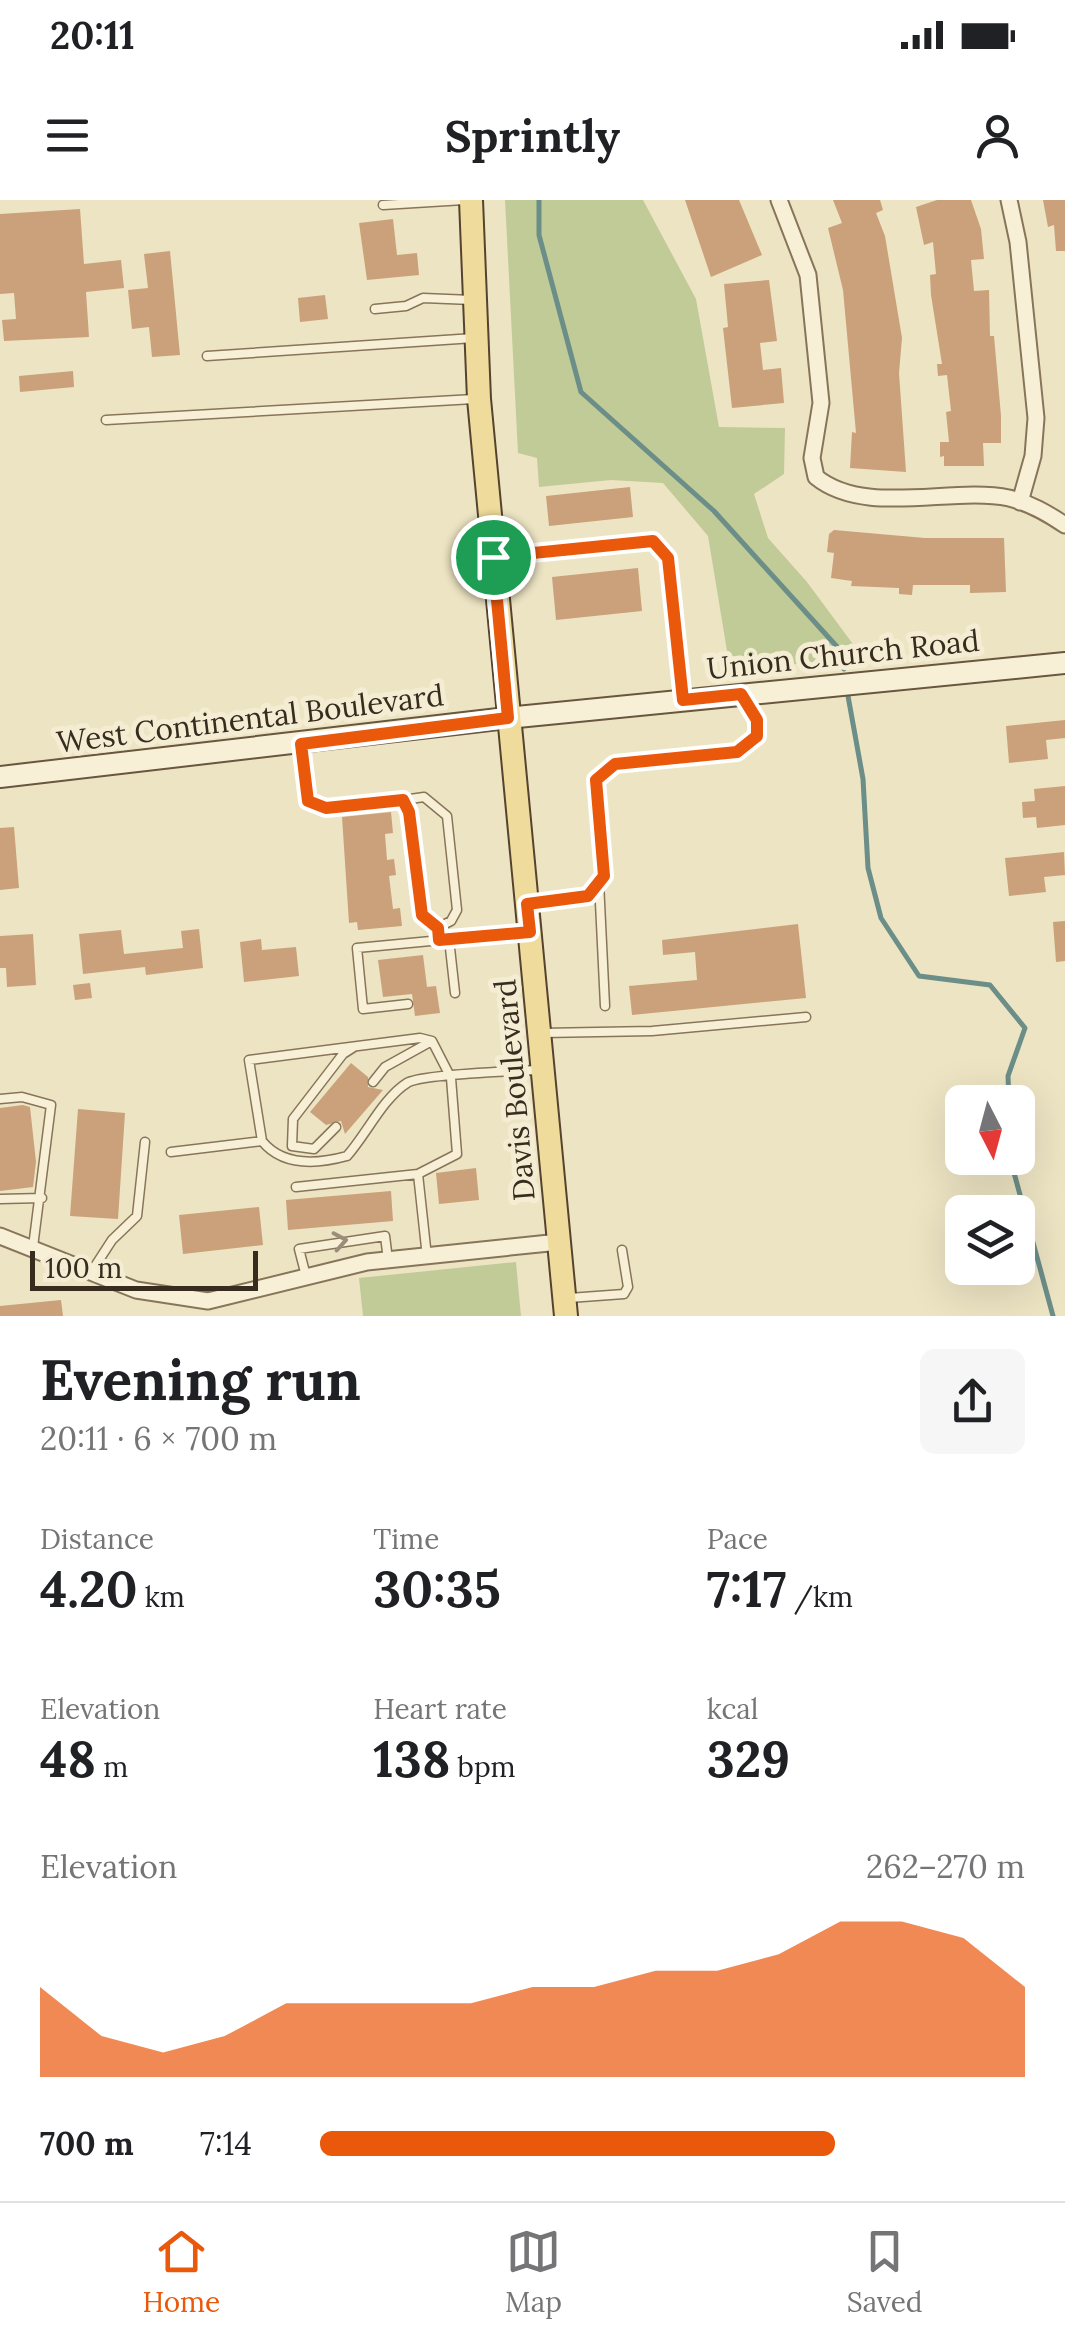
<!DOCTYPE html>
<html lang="en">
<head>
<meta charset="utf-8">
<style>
  body { margin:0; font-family:Lora,serif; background:#f6f6f6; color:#202124; height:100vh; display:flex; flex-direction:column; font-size:38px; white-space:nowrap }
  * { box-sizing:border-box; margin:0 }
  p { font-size:32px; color:#757577 }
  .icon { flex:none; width:55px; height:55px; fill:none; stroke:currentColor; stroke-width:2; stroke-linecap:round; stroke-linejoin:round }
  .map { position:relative; height:1116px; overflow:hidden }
  .drawer { display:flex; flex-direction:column; background:#fff; flex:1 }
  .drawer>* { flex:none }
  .needle { width:65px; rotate:174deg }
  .tools { position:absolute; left:945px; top:885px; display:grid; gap:20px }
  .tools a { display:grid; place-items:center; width:90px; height:90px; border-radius:15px; background:#fff; box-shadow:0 10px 40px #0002; font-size:50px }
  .scale { position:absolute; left:30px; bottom:25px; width:228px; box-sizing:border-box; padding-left:10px; border:5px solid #372c1e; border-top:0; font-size:28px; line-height:35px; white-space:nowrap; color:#372c1e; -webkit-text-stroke:8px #f5edd3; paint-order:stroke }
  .pin { position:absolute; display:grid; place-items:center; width:85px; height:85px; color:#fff; margin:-42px; border:5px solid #fff; border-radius:50%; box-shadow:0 2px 10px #0007 }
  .round { display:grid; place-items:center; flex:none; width:105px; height:105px; border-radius:15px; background:#f6f6f6 }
  .summary { display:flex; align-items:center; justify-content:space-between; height:170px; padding:0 40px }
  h1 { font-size:55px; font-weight:700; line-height:75px }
  .stats { display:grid; grid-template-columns:repeat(3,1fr); gap:15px; height:170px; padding:10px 40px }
  .stats div { display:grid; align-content:center }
  .stats b { font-size:50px; font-weight:700 }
  .stats small { font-size:28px; font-weight:400 }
  .stats p { font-size:28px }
  .chart { height:280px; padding:20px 40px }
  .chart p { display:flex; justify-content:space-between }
  .chart svg { width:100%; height:180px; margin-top:10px; fill:#ea580c; opacity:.7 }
  ul { padding:0 40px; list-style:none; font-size:32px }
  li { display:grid; grid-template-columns:160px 120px 1fr; align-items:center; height:75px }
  li i { height:25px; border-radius:12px; background:#ea580c }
  .status { display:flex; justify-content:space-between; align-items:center; height:70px; padding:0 50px; background:#fff; direction:ltr }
  .status svg { height:28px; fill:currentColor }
  header { display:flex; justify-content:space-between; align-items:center; height:130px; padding:0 40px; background:#fff; font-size:45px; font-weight:700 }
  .dock { display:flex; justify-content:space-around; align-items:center; height:140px; border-top:2px solid #e0e0e0; background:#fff; font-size:28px; color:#757577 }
  .dock a { display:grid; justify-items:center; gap:5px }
  .dock .current { color:#ea580c }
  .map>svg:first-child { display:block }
  .green { fill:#c1cb97 }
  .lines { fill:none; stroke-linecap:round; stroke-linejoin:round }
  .stream { stroke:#6c8e88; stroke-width:5 }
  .building { fill:#caa17a }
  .lane-casing { stroke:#87755a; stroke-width:11 }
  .street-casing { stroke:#87755a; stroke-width:19 }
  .secondary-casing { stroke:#69563e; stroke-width:24 }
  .primary-casing { stroke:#55432f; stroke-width:26 }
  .lane { stroke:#f8f0d6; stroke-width:8 }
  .street { stroke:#f8f0d6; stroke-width:15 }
  .secondary { stroke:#f8f0d6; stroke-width:20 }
  .primary { stroke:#efdc9c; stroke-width:22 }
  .oneway { stroke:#988e7a }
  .route-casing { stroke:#fff; stroke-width:20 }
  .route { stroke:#ea580c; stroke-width:12 }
  .labels { text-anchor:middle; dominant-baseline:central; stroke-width:10; stroke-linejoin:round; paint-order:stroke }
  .street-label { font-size:30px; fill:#372c1e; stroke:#f5edd3 }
</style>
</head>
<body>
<div class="status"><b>20:11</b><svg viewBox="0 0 49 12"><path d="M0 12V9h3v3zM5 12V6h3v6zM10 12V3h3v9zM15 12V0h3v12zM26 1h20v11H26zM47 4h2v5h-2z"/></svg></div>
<header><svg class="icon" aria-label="menu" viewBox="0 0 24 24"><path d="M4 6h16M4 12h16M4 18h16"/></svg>Sprintly<svg class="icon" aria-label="person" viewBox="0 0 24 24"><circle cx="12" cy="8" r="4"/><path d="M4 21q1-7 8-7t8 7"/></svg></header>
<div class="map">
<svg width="1065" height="1116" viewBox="0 0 1065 1116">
  <rect width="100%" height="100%" fill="#ede4c3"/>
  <!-- green -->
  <path class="green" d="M 505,0 L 643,0 L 696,99 L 719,227 L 785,228 L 784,274 L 754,294 L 768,338 L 807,382 L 864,459 L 730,469 L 708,336 L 663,283 L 611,280 L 539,287 L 537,258 L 518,253 Z
    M 516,1062 L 521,1116 L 363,1116 L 359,1078 Z"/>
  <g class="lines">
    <!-- stream -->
    <path class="stream" d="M 539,0 L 539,35 L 581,192 L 714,311 L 840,450 L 844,469
      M 848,496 L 863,579 L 868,668 L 881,718 L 919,776 L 990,785 L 1025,828 L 1008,876 L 1009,902
      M 1010,958 L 1053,1116"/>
  </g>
  <!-- building -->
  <path class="building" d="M 685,0 L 739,0 L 762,55 L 711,77 Z
    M 833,0 L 880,0 L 883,10 L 876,13 L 885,36 L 902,138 L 899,173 L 906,272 L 850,268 L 852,232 L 856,233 L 843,90 L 828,28 L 842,23 Z
    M 937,0 L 971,0 L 981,29 L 984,59 L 971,60 L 974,91 L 989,90 L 990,136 L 994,136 L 1001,216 L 1001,243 L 983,243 L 984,266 L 944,266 L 944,256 L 940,257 L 940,242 L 949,242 L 946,212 L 951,211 L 947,175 L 938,176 L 937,164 L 942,164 L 931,95 L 930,75 L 936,74 L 933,42 L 924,45 L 916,7 Z
    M 1043,0 L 1065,0 L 1065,51 L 1056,51 L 1054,25 L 1048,27 Z
    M 80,9 L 84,64 L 121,60 L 124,88 L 86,92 L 89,137 L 4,141 L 2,120 L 16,119 L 14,93 L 0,94 L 0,14 Z
    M 393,19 L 397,55 L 417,53 L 419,75 L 367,80 L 359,23 Z
    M 170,51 L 180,155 L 152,157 L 149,127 L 132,129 L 128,90 L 148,88 L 144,54 Z
    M 769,80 L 777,141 L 760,143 L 763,170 L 781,168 L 784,203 L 732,208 L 723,128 L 728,127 L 724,84 Z
    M 325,95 L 328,119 L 300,122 L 298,98 Z
    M 73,171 L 74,187 L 20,192 L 19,176 Z
    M 630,287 L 633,317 L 549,326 L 546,296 Z
    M 834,330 L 925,338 L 1004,338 L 1006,392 L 970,393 L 970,385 L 913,385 L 912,395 L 899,394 L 899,388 L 851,386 L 852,381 L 831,378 L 834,353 L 827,352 L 829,334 Z
    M 638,368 L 642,411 L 556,420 L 552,377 Z
    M 1065,520 L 1065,538 L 1046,540 L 1048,559 L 1009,563 L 1006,526 Z
    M 1065,586 L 1065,625 L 1037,628 L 1036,617 L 1023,618 L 1022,602 L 1035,601 L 1034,589 Z
    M 391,612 L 393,633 L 385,634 L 387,660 L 394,659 L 396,675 L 389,676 L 393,709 L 400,708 L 402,726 L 358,730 L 357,722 L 349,723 L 342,617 Z
    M 14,627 L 19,688 L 0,690 L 0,628 Z
    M 1064,652 L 1065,675 L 1044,677 L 1046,692 L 1009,696 L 1005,658 Z
    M 1065,721 L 1065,761 L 1056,762 L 1053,722 Z
    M 798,724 L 806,798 L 632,815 L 629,786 L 697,780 L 695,752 L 663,755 L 662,740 Z
    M 199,729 L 203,768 L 146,775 L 145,767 L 83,774 L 79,734 L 121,730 L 124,754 L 183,748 L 181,731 Z
    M 33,734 L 36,785 L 7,787 L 6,768 L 0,768 L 0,736 Z
    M 261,739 L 262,750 L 296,747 L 299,776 L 244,782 L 240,742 Z
    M 423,755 L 427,787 L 436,786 L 440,813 L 415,816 L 412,794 L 383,797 L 378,760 Z
    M 90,783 L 92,798 L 75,800 L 73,785 Z
    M 351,863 L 368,877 L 368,887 L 383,890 L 345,934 L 341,921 L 326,925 L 310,912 Z
    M 23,905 L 30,907 L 36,962 L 33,987 L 0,991 L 0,908 Z
    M 78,909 L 125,913 L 118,1019 L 70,1016 Z
    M 476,968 L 479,1000 L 439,1004 L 436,973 Z
    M 391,991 L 393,1021 L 288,1030 L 286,1000 Z
    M 259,1007 L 263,1045 L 183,1054 L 179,1015 Z
    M 61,1100 L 63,1116 L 0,1116 L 0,1106 Z"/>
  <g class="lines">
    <defs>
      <path id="lane" d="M 383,5 L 464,0
        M 375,109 L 406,106 L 423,98 L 472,100
        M 207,156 L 474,138
        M 106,220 L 474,199
        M 499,357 L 653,341 L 668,358 L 683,500
        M 301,544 L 308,601 L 326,608 L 403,600 L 409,612 L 422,715 L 437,728 L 439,740
        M 403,600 L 424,597 L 447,616 L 457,710 L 451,721 L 437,728
        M 599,682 L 605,806
        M 531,703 L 587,696 L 604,676 L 597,581 L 615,564 L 737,552 L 757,536 L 757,520 L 742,496
        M 449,739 L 455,793
        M 408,804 L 363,809 L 357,748 L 525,732
        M 543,833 L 652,831 L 806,817
        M 373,882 L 385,867 L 430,842
        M 0,899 L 22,897 L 51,905 L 33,1047
        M 336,927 L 314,949 L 292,946 L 293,919 L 343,854 L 354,847
        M 171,952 L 262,941
        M 296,987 L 418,974
        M 0,999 L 42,998
        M 427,1057 L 418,974 L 457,954 L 451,878 L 432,841 L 420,838 L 249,860 L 262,941 C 283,967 318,964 347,956 C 366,935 383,898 407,883 C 421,874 517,871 540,870
        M 90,1074 L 112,1040 L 137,1016 L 145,942
        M 306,1076 L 299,1049 L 385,1036 L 388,1060
        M 569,1098 L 624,1094 L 628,1087 L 622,1050"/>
      <path id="street" d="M 779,0 L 808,75 L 821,203 L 812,258 L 816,277 C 865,317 952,286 1009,298 C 1030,303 1047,313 1065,325
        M 1009,0 L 1018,42 L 1036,218 L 1033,256 L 1020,302
        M 0,1036 L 136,1090 L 208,1101 L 367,1062 L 559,1042"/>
      <path id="secondary" d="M 0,577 L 507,518 L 1065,463"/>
      <path id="primary" d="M 471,0 L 479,199 L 566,1116"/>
    </defs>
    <!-- lane casing -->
    <use href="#lane" class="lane-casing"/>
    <!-- street casing -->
    <use href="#street" class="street-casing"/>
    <!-- secondary casing -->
    <use href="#secondary" class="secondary-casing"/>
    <!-- primary casing -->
    <use href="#primary" class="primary-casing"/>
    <!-- lane -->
    <use href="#lane" class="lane"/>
    <!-- street -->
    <use href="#street" class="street"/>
    <!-- secondary -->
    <use href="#secondary" class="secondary"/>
    <!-- primary -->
    <use href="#primary" class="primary"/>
  </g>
  <!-- one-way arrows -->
  <defs><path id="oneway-chevron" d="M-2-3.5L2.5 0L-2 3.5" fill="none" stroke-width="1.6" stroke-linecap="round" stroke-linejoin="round" transform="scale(2.5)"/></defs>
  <use class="oneway" href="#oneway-chevron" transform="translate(340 1041) rotate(-10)"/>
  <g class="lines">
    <defs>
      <path id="route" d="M 653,341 L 668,358 L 683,500 L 741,494 L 757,520 L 757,536 L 737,552 L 615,564 L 596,580 L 604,676 L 588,696 L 527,704 L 530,732 L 439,740 L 438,728 L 422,715 L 409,612 L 403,600 L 326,608 L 308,601 L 301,544 L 508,518 L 493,357 Z"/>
    </defs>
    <!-- route casing -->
    <use href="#route" class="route-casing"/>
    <!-- route -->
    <use href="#route" class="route"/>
  </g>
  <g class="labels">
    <!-- street labels -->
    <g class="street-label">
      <text transform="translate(843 454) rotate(-6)">Union Church Road</text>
      <text transform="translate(250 518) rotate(-7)">West Continental Boulevard</text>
      <text transform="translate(514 890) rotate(-95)">Davis Boulevard</text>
    </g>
  </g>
</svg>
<div class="tools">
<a><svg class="needle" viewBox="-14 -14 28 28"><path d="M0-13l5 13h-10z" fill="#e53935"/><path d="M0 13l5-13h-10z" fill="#757577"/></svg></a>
<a><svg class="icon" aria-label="layers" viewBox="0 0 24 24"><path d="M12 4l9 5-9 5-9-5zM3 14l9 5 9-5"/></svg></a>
</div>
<div class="scale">100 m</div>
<div class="pin" style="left:493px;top:357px;background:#1e9e55"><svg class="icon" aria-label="arrive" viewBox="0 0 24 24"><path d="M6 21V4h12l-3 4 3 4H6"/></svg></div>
</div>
<section class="drawer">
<div class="summary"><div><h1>Evening run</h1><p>20:11 · 6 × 700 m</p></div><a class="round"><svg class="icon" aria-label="share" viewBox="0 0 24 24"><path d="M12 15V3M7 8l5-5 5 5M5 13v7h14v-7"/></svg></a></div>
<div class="stats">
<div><p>Distance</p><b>4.20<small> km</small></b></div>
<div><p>Time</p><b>30:35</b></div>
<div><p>Pace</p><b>7:17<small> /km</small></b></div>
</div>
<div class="stats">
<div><p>Elevation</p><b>48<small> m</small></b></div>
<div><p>Heart rate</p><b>138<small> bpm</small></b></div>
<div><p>kcal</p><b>329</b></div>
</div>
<div class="chart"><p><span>Elevation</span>262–270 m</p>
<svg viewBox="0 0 160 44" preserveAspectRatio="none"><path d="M0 44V22L10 34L20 38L30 34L40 26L50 26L60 26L70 26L80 22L90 22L100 18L110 18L120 14L130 6L140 6L150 10L160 22V44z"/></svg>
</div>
<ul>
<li><b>700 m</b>7:14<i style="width:73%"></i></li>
</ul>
</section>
<nav class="dock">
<a class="current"><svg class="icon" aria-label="home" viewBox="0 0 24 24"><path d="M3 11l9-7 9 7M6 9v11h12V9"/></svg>Home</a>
<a><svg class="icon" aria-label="map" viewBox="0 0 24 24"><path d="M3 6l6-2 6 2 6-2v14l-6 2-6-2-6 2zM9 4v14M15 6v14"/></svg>Map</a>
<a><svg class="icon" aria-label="saved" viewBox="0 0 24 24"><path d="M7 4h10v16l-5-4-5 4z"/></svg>Saved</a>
</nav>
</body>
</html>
